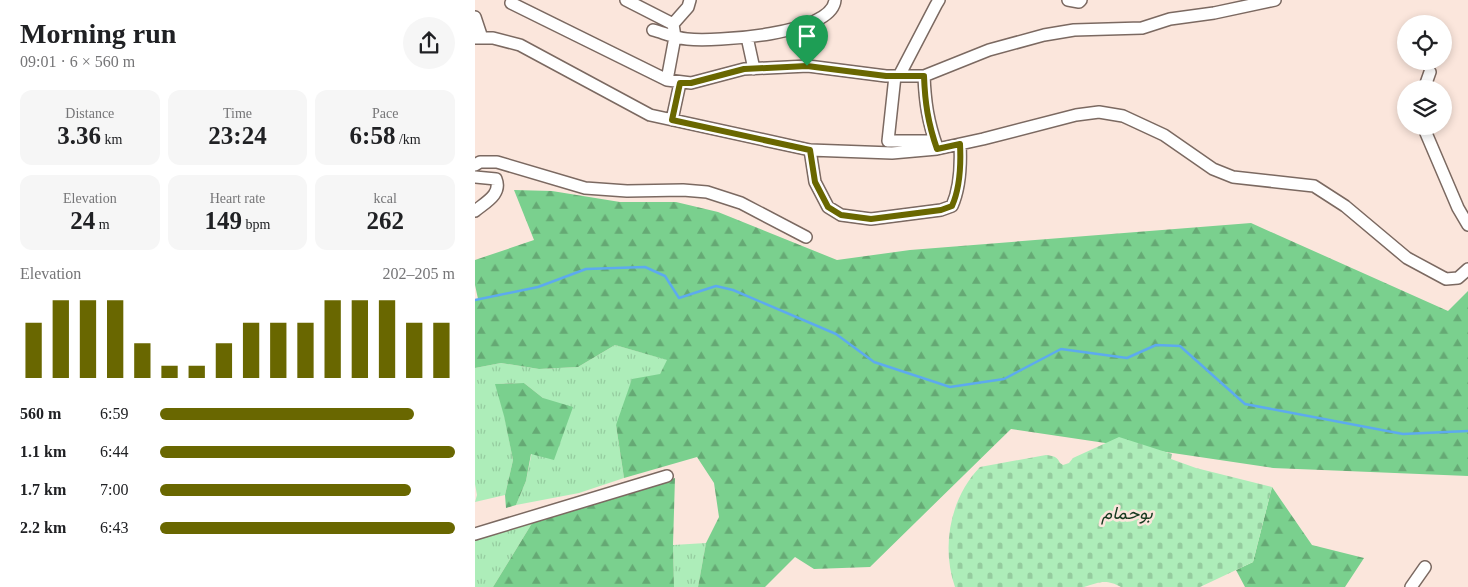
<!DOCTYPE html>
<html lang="en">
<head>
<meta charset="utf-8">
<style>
  body { margin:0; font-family:"Times New Roman",Vazirmatn,serif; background:#f6f6f6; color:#202124; height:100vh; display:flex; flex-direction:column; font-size:19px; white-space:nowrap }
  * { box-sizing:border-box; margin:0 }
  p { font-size:16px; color:#757577 }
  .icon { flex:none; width:28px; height:28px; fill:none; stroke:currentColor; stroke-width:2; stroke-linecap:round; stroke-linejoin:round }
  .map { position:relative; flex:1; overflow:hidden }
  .sheet { display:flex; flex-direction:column; background:#fff; width:475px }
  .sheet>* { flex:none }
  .controls { position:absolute; left:922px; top:15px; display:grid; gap:10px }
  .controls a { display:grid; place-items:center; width:55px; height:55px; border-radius:50%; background:#fff; box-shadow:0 2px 8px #0003; font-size:25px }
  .pin { position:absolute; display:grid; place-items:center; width:42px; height:42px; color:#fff; margin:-51px -21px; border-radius:50% 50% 50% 0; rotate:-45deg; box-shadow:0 0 5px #0007 }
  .pin .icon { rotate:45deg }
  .round { display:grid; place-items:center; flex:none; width:52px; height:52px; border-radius:26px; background:#f6f6f6 }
  .summary { display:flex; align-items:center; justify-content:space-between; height:85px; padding:0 20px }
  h1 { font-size:28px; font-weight:600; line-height:38px }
  .stats { display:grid; grid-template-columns:repeat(3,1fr); gap:8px; height:85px; padding:5px 20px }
  .stats div { display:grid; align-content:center; border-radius:12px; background:#f6f6f6; text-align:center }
  .stats b { font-size:25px; font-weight:600 }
  .stats small { font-size:14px; font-weight:400 }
  .stats p { font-size:14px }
  .chart { height:140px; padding:10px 20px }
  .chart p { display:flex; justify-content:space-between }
  .chart svg { width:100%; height:90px; margin-top:5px; stroke:#696700; stroke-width:6 }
  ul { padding:0 20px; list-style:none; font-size:16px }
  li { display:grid; grid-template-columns:80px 60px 1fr; align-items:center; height:38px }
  li i { height:12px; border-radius:6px; background:#696700 }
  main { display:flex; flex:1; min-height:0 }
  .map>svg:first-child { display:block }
  .grass { fill:url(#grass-tufts) }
  .forest { fill:url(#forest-firs) }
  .cemetery { fill:url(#cemetery-stones) }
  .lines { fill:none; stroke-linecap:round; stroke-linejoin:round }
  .stream { stroke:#5daaee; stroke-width:2.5 }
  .minor-casing { stroke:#7b6961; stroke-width:14 }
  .minor { stroke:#fff; stroke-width:11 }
  .route-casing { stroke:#fff; stroke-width:10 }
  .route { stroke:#696700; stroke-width:6 }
  .labels { text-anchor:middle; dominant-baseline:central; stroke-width:5; stroke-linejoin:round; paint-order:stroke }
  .park-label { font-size:18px; font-style:italic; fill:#15391f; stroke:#fbe6dc }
</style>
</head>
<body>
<main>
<section class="sheet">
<div class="summary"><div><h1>Morning run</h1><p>09:01 · 6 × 560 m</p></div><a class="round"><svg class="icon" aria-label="share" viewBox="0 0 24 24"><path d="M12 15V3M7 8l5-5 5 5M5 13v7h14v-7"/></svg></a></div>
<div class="stats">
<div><p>Distance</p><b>3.36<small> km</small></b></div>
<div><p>Time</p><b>23:24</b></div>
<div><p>Pace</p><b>6:58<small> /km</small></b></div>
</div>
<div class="stats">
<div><p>Elevation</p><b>24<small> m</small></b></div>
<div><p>Heart rate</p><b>149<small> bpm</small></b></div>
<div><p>kcal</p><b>262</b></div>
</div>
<div class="chart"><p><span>Elevation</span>202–205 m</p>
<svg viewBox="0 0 160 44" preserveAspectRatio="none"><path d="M5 44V17M15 44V6M25 44V6M35 44V6M45 44V27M55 44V38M65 44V38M75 44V27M85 44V17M95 44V17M105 44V17M115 44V6M125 44V6M135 44V6M145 44V17M155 44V17"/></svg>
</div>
<ul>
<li><b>560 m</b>6:59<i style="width:86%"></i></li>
<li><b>1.1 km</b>6:44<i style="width:100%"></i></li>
<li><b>1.7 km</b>7:00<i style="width:85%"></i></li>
<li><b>2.2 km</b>6:43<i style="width:100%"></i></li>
</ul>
</section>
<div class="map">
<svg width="993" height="587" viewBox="0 0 993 587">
  <defs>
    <pattern id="grass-tufts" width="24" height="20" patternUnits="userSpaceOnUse" patternTransform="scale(1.25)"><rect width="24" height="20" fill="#adedb9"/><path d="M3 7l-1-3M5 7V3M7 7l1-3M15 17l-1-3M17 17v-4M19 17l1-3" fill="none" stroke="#95cc9f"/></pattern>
    <pattern id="forest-firs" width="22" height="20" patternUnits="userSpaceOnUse" patternTransform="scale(1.25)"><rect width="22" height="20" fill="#7ad08e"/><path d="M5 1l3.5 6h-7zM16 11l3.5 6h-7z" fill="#65a974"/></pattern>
    <pattern id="cemetery-stones" width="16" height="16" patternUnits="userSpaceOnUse" patternTransform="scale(1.25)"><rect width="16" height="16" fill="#adedb9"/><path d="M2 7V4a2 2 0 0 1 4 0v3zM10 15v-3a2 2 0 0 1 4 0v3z" fill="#95cc9f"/></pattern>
  </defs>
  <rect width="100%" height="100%" fill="#fbe6dc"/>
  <!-- grass -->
  <path class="grass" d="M 140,345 L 193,360 L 185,374 L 141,425 L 149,478 L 104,493 L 41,505 L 51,481 L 68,398 L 49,383 L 21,384 L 29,414 L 38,460 L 30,495 L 0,502 L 2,495 L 0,484 L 0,368 L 26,363 L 64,369 L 103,367 Z
    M 59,520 L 18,587 L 0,587 L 0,539 Z
    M 231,543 L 223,587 L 199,587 L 198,545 Z"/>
  <!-- forest -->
  <path class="forest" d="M 39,190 L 77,191 L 145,202 L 201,202 L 243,212 L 362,260 L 435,250 L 776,223 L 973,311 L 993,291 L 993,476 L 798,468 L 536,429 L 395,567 L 339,569 L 320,557 L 290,587 L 223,587 L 231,543 L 244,517 L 239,483 L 222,457 L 149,478 L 141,425 L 157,379 L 185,374 L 192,360 L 140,345 L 103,367 L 64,369 L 26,363 L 0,368 L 0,300 L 3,299 L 0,285 L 0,260 L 59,240 Z
    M 49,383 L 68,398 L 98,407 L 79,460 L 56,454 L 51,481 L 41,505 L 31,508 L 30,495 L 38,460 L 29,416 L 20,384 Z
    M 200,478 L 198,545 L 199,587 L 18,587 L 59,520 Z
    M 797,487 L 837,545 L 889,558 L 870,587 L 770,587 L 761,570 L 778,562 Z"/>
  <!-- cemetery -->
  <path class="cemetery" d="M 644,437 L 697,454 L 696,459 L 721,468 L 797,487 L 778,562 L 725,587 L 646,587 C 631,579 625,582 609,587 L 480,587 C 466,547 475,498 505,467 L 571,455 C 578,456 582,456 585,463 L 588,465 L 594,463 L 598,458 Z"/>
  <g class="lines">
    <!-- stream -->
    <path class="stream" d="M 0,300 L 63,287 L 111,269 L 170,267 L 190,276 L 204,298 L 241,286 L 258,290 L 361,334 L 399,362 L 475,387 L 529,379 L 586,349 L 652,358 L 681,345 L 705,346 L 770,404 L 928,434 L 993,431"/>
    <defs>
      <path id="minor" d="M 151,0 L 198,24
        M 593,0 L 604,2 L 606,0
        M 36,3 L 192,80 L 216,83 L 269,69 L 333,66 L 411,76 L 449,76 L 514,50 L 569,35 L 599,30 L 667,28 L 695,19 L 739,13 L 800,0
        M 0,17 L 7,38
        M 178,30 C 189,33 200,38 212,39 C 239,42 357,35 360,0
        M 272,37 L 279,69
        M 0,38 L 18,38 L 45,45 L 175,115 L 335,150 L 417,153 L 462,149 L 508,139 L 601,115 L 624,112 L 648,116 L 689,135 L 738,169 L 758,177 L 839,186 L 870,206 L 932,258 L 971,279 L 983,278 L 993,269
        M 420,76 L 413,141 L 459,141
        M 424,76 L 461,5 L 464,0
        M 449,76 C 450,102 453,122 462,147
        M 192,80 L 200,37 L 198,24 L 213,7 L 215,0
        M 949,89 L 955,72
        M 197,120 L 205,83
        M 948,126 L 983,208 L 993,225
        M 335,150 L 340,182 L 353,207 L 366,215 L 396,219 L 466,210 L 477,206 C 485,188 486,164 485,144
        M 0,165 L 5,162 L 22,162 L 110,188 L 152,191 L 208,190 L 232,192 L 266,203 L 331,237
        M 0,177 L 21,179 C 27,194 11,202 0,211
        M 0,534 L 192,476
        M 936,587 L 950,567"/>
    </defs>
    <!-- minor casing -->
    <use href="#minor" class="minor-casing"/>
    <!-- minor -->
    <use href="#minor" class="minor"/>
  </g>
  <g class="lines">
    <defs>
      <path id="route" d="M 332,66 L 411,76 L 449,76 C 450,103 453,123 462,149 L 485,144 C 486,164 485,188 477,206 L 466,210 L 396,219 L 366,215 L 353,207 L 340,182 L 335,150 L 197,120 L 205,83 L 216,83 L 269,69 Z"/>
    </defs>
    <!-- route casing -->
    <use href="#route" class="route-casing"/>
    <!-- route -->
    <use href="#route" class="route"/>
  </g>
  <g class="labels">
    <!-- park labels -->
    <g class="park-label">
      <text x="652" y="513">بوحمام</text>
    </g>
  </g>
</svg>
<div class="controls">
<a><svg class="icon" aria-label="locate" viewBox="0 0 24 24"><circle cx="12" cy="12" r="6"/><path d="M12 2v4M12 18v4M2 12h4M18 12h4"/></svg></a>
<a><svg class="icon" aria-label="layers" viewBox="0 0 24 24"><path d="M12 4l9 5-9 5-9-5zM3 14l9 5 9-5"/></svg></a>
</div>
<div class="pin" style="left:332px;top:66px;background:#1e9e55"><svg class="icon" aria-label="arrive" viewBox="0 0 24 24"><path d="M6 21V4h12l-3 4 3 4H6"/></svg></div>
</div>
</main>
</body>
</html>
